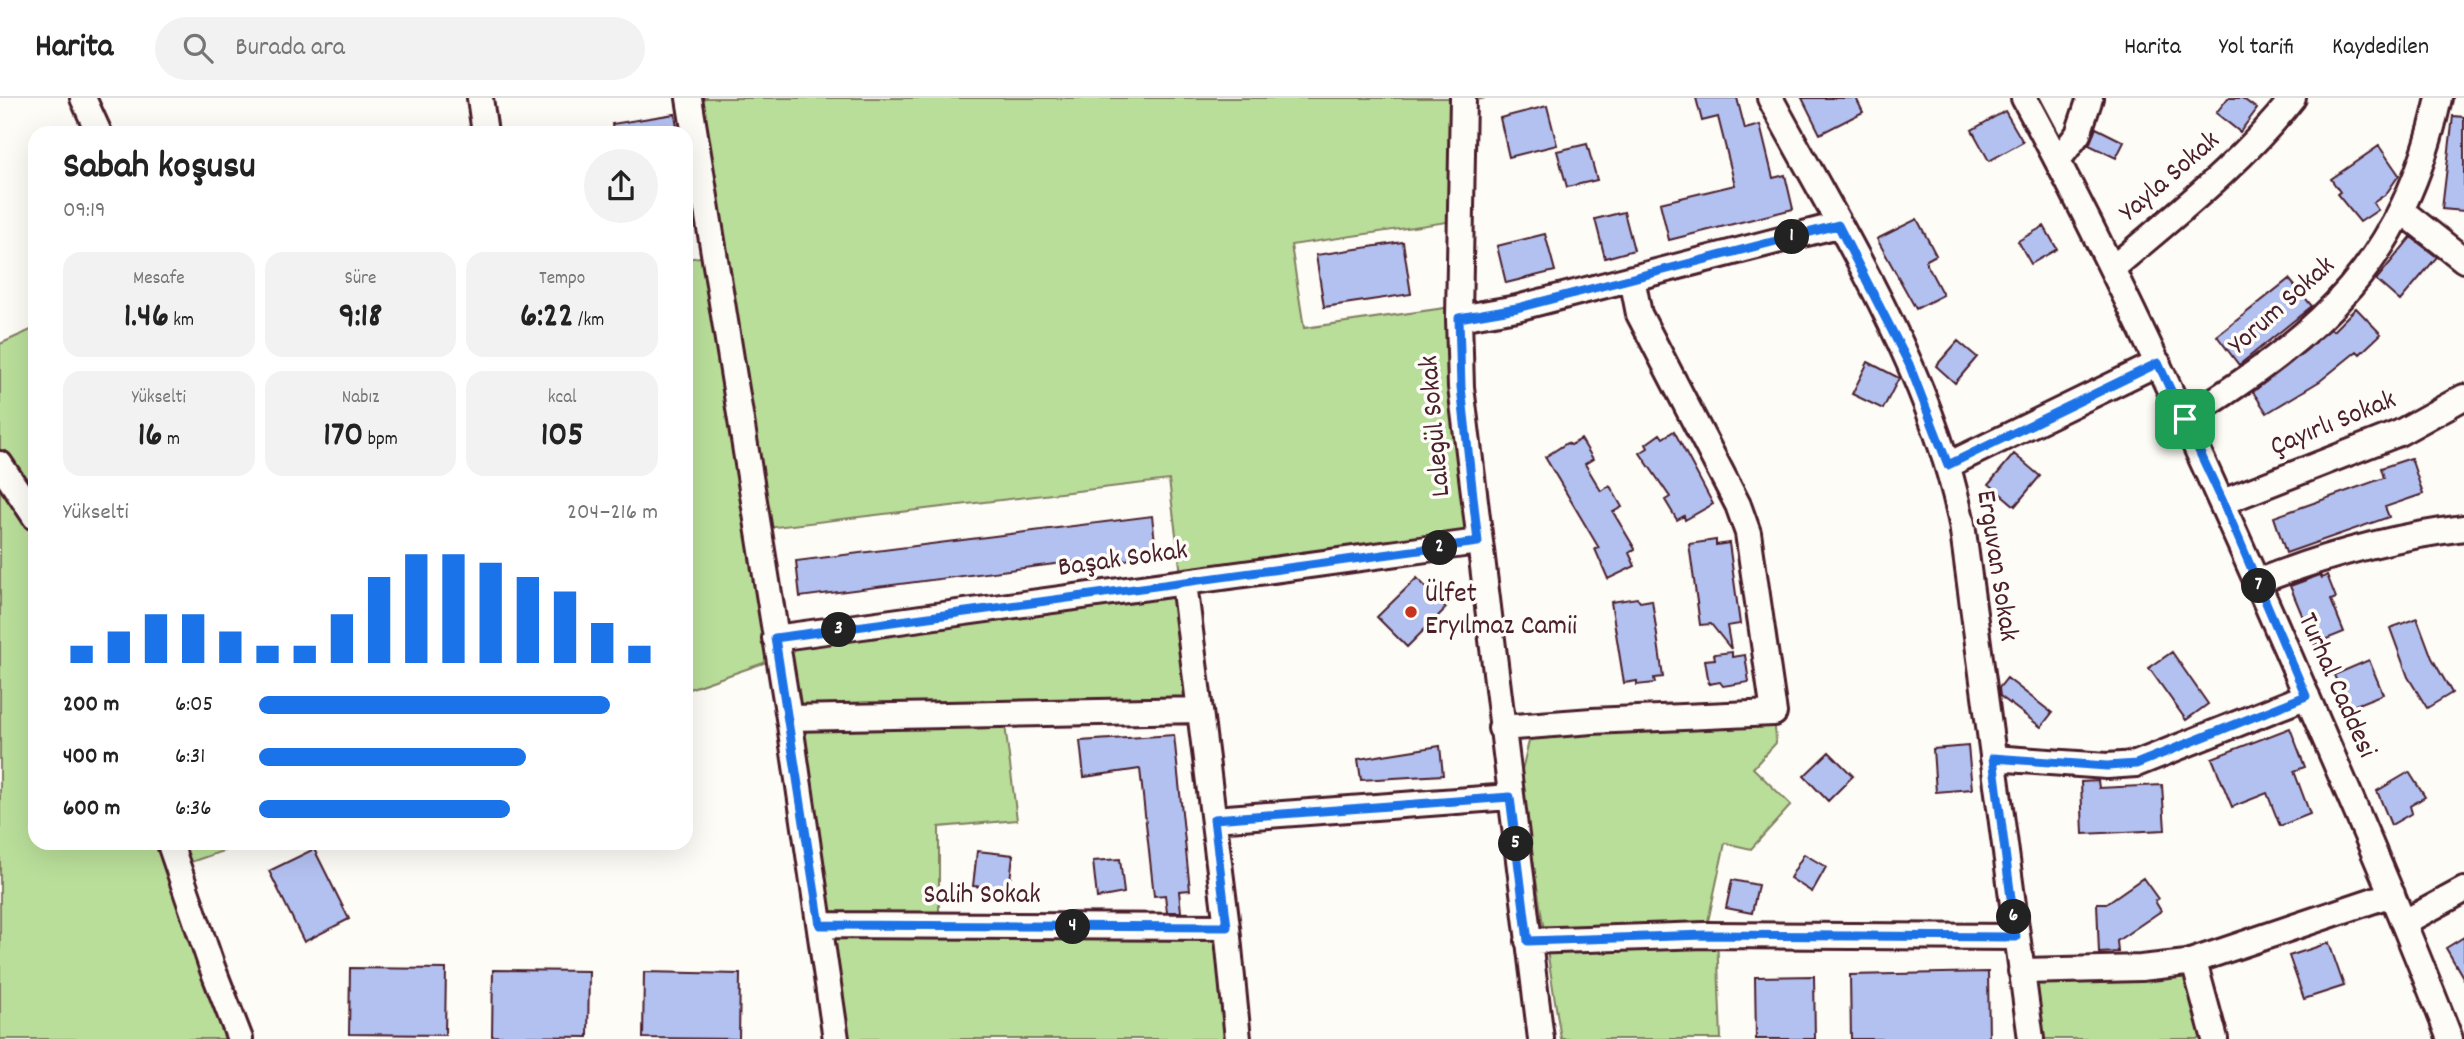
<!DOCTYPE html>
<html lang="tr">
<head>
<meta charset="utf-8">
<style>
  body { margin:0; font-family:Dekko,sans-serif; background:#f2f2f2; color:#222; height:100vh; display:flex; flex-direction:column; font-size:26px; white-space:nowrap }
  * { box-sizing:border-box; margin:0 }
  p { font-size:23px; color:#767676 }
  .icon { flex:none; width:38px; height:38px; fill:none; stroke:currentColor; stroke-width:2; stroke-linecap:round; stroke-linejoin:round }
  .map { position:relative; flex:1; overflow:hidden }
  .drawer { position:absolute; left:28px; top:28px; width:665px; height:724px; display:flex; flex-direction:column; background:#fff; border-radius:21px; box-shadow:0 7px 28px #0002 }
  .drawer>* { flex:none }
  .pin { position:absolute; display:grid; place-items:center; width:60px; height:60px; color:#fff; margin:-30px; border-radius:14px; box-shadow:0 4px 10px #0006 }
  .km { position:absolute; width:35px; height:35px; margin:-18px; border-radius:50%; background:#222; color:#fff; font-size:19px; line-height:35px; text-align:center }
  .round { display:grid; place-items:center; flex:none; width:74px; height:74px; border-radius:37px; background:#f2f2f2 }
  .overview { display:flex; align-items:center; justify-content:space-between; height:119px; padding:0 35px }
  h1 { font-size:38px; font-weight:700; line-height:52px }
  .stats { display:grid; grid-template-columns:repeat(3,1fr); gap:10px; height:119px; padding:7px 35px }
  .stats div { display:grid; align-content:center; border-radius:18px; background:#f2f2f2; text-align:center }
  .stats b { font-size:35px; font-weight:700 }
  .stats small { font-size:19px; font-weight:400 }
  .stats p { font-size:19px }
  .chart { height:196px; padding:14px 35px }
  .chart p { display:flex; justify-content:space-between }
  .chart svg { width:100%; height:126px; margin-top:7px; stroke:#1a73e8; stroke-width:6 }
  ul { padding:0 35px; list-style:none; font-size:23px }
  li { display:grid; grid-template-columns:112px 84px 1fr; align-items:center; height:52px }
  li i { height:18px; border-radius:9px; background:#1a73e8 }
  header { display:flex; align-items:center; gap:42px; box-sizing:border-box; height:98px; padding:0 35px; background:#fff; border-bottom:2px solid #e0e0e0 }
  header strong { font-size:33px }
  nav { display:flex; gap:38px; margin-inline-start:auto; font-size:24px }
  .search { width:490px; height:63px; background:#f2f2f2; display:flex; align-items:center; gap:18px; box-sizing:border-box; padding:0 24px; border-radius:38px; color:#767676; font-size:26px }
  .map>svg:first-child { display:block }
  .green { fill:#b9de99; stroke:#827e62; stroke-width:2; fill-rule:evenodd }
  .building { fill:#b3c1f1; stroke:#4a1f2b; stroke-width:2 }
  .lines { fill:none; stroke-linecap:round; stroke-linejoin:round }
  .minor-casing { stroke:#4a1f2b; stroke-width:30 }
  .minor { stroke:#fdfcf7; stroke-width:24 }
  .route-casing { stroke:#fff; stroke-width:14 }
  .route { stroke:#1a73e8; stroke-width:9 }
  .poi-dot { fill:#c8321e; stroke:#fdfcf7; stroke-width:2.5 }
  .labels { text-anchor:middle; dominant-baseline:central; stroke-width:7; stroke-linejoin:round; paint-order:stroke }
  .street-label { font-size:28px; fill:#4a1f2b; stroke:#fdfcf7 }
  .poi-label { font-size:28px; fill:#4a1f2b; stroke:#fdfcf7; text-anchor:start }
</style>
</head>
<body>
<header>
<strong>Harita</strong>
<div class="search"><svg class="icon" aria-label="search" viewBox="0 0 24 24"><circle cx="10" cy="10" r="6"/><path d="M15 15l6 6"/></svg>Burada ara</div>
<nav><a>Harita</a><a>Yol tarifi</a><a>Kaydedilen</a></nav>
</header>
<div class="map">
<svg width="2464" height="941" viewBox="0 0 2464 941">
  <rect width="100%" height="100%" fill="#fdfcf7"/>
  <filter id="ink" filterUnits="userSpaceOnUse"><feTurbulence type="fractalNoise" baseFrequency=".0143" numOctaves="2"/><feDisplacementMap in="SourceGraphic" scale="14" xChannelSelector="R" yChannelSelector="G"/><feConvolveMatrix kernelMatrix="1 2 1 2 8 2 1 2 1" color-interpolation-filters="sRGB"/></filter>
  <g filter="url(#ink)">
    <!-- green -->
    <path class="green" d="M 689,0 L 1485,0 L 1463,6 L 1461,122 L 1291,147 L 1304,230 L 1459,208 L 1478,444 L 1184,485 L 1235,941 L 836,941 L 778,560 L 686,592 L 686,161 L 714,157 ZM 1169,382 L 1181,476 L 775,540 L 758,431 ZM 1188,619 L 1215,830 L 939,829 L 939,729 L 1017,722 L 1005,627 Z
      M 35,230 L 35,746 L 243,746 L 179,768 L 240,941 L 0,941 L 0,246 Z
      M 1774,615 L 1776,645 L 1753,670 L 1791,707 L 1751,751 L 1725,745 L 1705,837 L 1717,837 L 1721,941 L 1561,941 L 1520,680 L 1530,639 Z
      M 2194,864 L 2215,941 L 2031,941 L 2021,873 Z"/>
    <!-- building -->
    <path class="building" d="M 1696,0 L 1737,0 L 1745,31 L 1760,27 L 1773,80 L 1785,77 L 1793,111 L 1669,142 L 1660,105 L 1735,87 L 1718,19 L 1702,23 Z
      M 1802,0 L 1856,0 L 1863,14 L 1820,36 Z
      M 2228,0 L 2242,0 L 2257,11 L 2240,34 L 2216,15 Z
      M 1547,8 L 1557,47 L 1509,59 L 1500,20 Z
      M 2005,13 L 2023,44 L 1989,63 L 1972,32 Z
      M 675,16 L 678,35 L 613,35 L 612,26 Z
      M 2453,18 L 2464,19 L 2464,113 L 2442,111 Z
      M 2096,30 L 2124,44 L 2116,60 L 2089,47 Z
      M 1587,46 L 1597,82 L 1567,89 L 1557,53 Z
      M 2379,48 L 2399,77 L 2386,96 L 2373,105 L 2378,112 L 2360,124 L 2337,96 L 2340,94 L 2331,81 Z
      M 1624,114 L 1634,152 L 1605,160 L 1595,121 Z
      M 1917,121 L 1936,157 L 1925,163 L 1943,197 L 1916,211 L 1877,141 Z
      M 2044,128 L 2057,151 L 2031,166 L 2018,143 Z
      M 1545,136 L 1555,173 L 1506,185 L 1497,148 Z
      M 2411,139 L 2437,159 L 2400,203 L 2376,182 Z
      M 1403,144 L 1411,196 L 1324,209 L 1316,157 Z
      M 2289,181 L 2312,208 L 2239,267 L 2217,238 Z
      M 2356,210 L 2381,236 L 2360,256 L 2357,253 L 2320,283 L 2267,315 L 2253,294 L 2331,231 L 2333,233 Z
      M 1958,243 L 1977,259 L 1955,285 L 1936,268 Z
      M 1868,264 L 1899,280 L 1883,311 L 1852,296 Z
      M 1674,333 L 1713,406 L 1685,422 L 1684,418 L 1677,422 L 1665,402 L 1670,399 L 1640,355 L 1648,350 L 1646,346 L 1660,336 L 1663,340 Z
      M 1581,341 L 1593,361 L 1585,366 L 1601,393 L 1610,388 L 1622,409 L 1613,414 L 1635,451 L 1629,455 L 1635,468 L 1608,481 L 1595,451 L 1599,450 L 1545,359 L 1567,345 L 1571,347 Z
      M 2014,356 L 2040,378 L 2015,408 L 1989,386 Z
      M 2411,360 L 2423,396 L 2385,409 L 2389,419 L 2286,455 L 2274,419 L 2384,380 L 2381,370 Z
      M 1152,418 L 1156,452 L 1146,453 L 1147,459 L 1087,467 L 1086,462 L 800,499 L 796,463 Z
      M 1716,442 L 1716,447 L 1729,445 L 1740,526 L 1727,528 L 1731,551 L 1711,526 L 1700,527 L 1697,504 L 1689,446 Z
      M 2320,477 L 2322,480 L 2327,477 L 2336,500 L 2331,502 L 2344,534 L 2314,546 L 2290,488 Z
      M 1417,480 L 1446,510 L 1407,549 L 1377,519 Z
      M 1637,500 L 1640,504 L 1652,502 L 1663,579 L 1654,580 L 1655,585 L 1637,587 L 1637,583 L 1624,585 L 1611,504 Z
      M 2417,520 L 2432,560 L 2452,595 L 2427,610 L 2408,579 L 2390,530 Z
      M 1732,554 L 1732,559 L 1745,557 L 1749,584 L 1723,588 L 1720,584 L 1709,586 L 1705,562 L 1715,561 L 1714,556 Z
      M 2172,554 L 2208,606 L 2186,622 L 2149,570 Z
      M 2369,562 L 2383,596 L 2348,610 L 2334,577 Z
      M 2007,580 L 2052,615 L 2041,629 L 2000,598 L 1999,590 Z
      M 2290,630 L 2305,669 L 2294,673 L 2310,716 L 2280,728 L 2267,695 L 2232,709 L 2212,660 Z
      M 1174,637 L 1190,792 L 1179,793 L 1181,814 L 1167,814 L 1165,797 L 1154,798 L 1140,671 L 1084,679 L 1080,643 Z
      M 1440,648 L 1443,677 L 1361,682 L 1358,661 Z
      M 1968,648 L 1972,691 L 1936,694 L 1933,651 Z
      M 1829,654 L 1853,678 L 1828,703 L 1804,678 Z
      M 2409,674 L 2425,699 L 2410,708 L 2412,715 L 2391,727 L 2377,693 Z
      M 2098,683 L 2099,690 L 2162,687 L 2165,732 L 2083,736 L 2081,684 Z
      M 314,751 L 349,821 L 304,844 L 269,773 Z
      M 977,753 L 1013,757 L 1009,791 L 973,788 Z
      M 1804,756 L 1826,769 L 1812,794 L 1790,780 Z
      M 1120,761 L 1124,795 L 1097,800 L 1093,763 Z
      M 2143,780 L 2158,801 L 2155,803 L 2161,813 L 2117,843 L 2118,854 L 2099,855 L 2097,805 L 2107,805 Z
      M 1732,782 L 1758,787 L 1752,815 L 1726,810 Z
      M 2464,839 L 2464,881 L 2446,850 Z
      M 2329,845 L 2344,888 L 2304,901 L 2289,858 Z
      M 350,870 L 446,871 L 445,937 L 349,936 Z
      M 493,872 L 589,873 L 588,939 L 492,938 Z
      M 644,874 L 740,876 L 739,941 L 643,940 Z
      M 1988,874 L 1989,941 L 1851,941 L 1850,877 Z
      M 1814,878 L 1815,941 L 1756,941 L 1755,879 Z"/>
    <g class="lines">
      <defs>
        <path id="minor" d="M 83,0 L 99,35
          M 480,0 L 485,35
          M 689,0 L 789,620 L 836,941
          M 1463,0 L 1459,220 L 1461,289 L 1541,941
          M 1770,0 C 1843,136 1931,273 1962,426 L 2031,941
          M 2024,0 C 2121,179 2204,364 2286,550 C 2342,680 2399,809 2450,941
          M 2058,62 L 2078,36 L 2090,0
          M 2402,113 L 2464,162
          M 2113,170 C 2176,116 2242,65 2293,0
          M 1459,220 L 1517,210 L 1838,127
          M 2185,321 C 2322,235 2403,164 2439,0
          M 0,366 L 35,419
          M 1948,367 L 2158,265
          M 2223,404 L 2399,335 L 2464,299
          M 2257,484 C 2325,457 2391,439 2464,430
          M 1184,485 L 1227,829 L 1238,941
          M 775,540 L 1478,444
          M 789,620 L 1200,612
          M 1501,630 L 1592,623 L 1774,615 L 1748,435 L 1738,407 L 1639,216 L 1632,180
          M 1993,660 L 2107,668 L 2136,666 L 2307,598
          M 1214,721 L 1510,699
          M 170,746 L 212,869 L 240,941
          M 2405,824 L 2464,792
          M 820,827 L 1227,829
          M 1528,843 L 1705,837 L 2016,839
          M 2194,864 L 2215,941
          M 2021,873 L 2141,870 L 2187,865 L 2392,796"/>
      </defs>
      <!-- minor casing -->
      <use href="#minor" class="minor-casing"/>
      <!-- minor -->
      <use href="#minor" class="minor"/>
    </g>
  </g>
  <g class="lines" filter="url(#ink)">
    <defs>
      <path id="route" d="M 1838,127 L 1909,266 L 1948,367 L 2158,265 L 2223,404 L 2306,598 L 2136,666 L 2107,668 L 1993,660 L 2016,839 L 1705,837 L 1528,843 L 1510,699 L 1214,721 L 1227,829 L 820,827 L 775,540 L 1478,444 L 1461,289 L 1459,220 L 1517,210 Z"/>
    </defs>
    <!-- route casing -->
    <use href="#route" class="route-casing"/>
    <!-- route -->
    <use href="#route" class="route"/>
  </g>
  <!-- markers -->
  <circle class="poi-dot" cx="1411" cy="514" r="7"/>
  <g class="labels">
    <!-- street labels -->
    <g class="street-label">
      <text transform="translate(2171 80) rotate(-41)">Yayla Sokak</text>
      <text transform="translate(2283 209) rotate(-42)">Yorum Sokak</text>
      <text transform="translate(2334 327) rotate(-22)">Çayırlı Sokak</text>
      <text transform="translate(1437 328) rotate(-95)">Lalegül Sokak</text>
      <text transform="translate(1123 463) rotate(-8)">Başak Sokak</text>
      <text transform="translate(1995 468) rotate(81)">Erguvan Sokak</text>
      <text transform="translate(2335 588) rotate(66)">Turhal Caddesi</text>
      <text x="982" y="799">Salih Sokak</text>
    </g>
    <!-- poi labels -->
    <g class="poi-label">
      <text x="1425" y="498">Ülfet<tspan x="1425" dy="32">Eryılmaz Camii</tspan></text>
    </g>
  </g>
</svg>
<div class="pin" style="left:2185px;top:321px;background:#1e9e55"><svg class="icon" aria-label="arrive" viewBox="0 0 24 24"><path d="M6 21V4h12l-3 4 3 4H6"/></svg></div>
<b class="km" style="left:1792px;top:139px">1</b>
<b class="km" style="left:1440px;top:450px">2</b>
<b class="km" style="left:839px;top:532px">3</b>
<b class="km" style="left:1073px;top:829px">4</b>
<b class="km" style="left:1516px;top:746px">5</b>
<b class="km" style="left:2014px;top:819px">6</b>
<b class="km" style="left:2259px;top:488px">7</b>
<section class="drawer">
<div class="overview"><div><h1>Sabah koşusu</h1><p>09:19</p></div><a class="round"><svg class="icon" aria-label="share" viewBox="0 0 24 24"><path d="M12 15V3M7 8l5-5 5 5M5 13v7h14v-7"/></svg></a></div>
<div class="stats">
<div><p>Mesafe</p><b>1.46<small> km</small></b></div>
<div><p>Süre</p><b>9:18</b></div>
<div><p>Tempo</p><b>6:22<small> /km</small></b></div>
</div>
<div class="stats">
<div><p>Yükselti</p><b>16<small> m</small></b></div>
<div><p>Nabız</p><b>170<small> bpm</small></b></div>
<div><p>kcal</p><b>105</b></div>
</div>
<div class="chart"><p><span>Yükselti</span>204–216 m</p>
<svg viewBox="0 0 160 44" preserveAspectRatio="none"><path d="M5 44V38M15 44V33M25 44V27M35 44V27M45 44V33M55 44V38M65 44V38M75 44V27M85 44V14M95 44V6M105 44V6M115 44V9M125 44V14M135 44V19M145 44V30M155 44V38"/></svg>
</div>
<ul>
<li><b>200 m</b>6:05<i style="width:88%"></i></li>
<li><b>400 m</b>6:31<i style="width:67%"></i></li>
<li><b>600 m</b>6:36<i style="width:63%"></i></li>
</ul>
</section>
</div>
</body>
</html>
